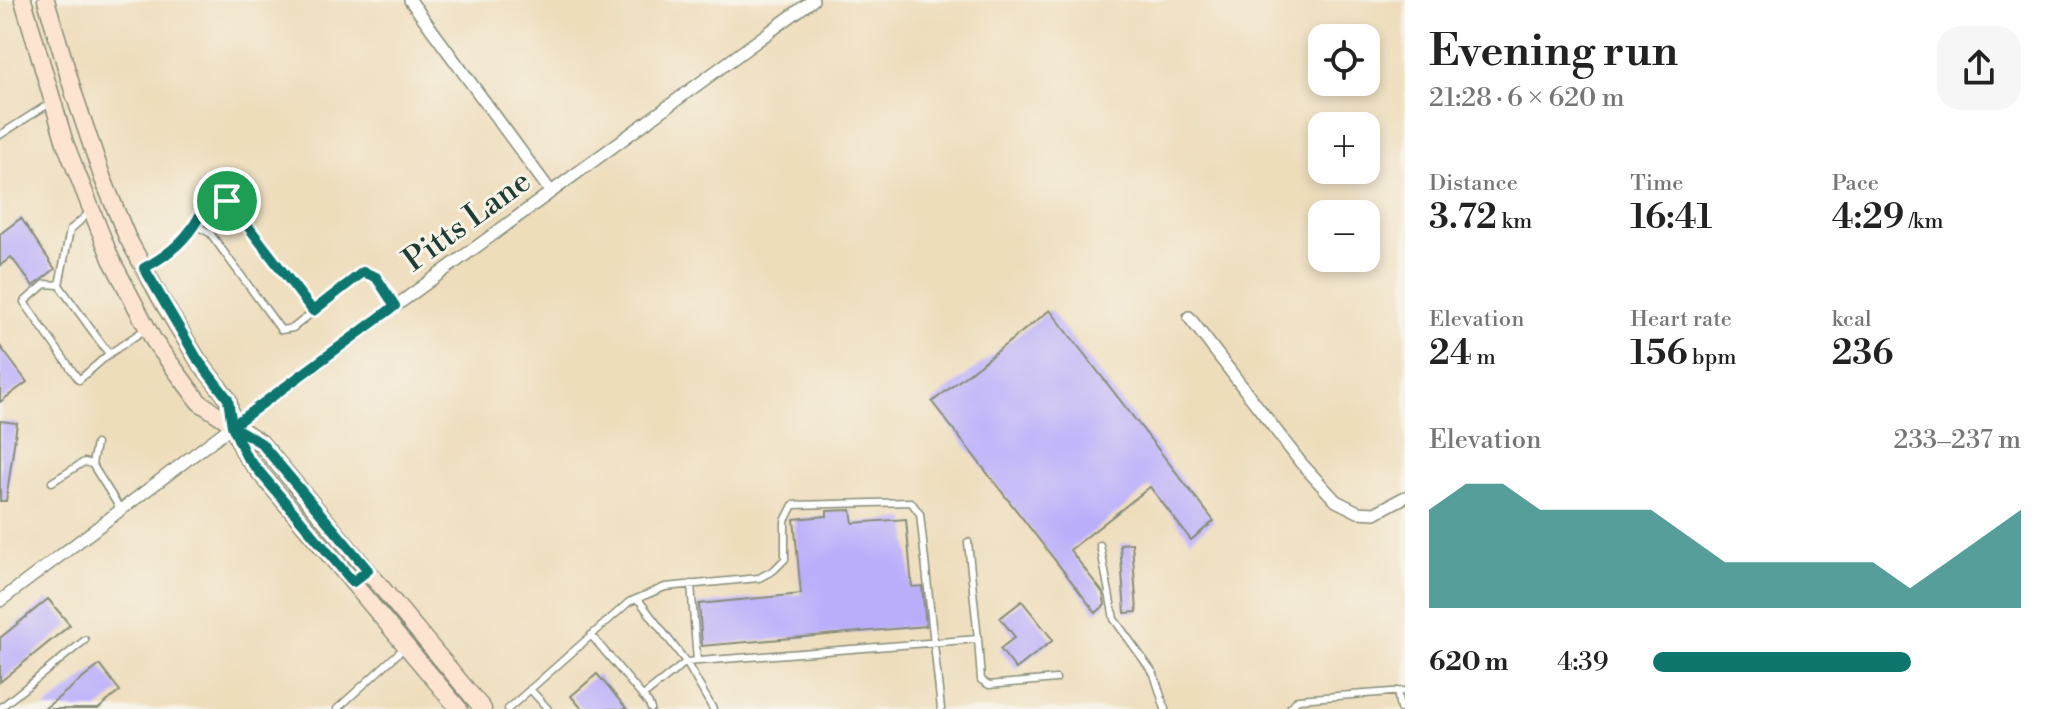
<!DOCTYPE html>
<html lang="en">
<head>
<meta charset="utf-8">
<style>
  body { margin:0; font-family:"Libre Bodoni",serif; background:#f6f6f6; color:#222; height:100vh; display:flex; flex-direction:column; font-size:30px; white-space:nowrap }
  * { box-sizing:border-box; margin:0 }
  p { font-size:26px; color:#767676 }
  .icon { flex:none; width:44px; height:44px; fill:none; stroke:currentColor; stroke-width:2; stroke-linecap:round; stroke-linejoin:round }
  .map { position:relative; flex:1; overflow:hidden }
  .drawer { display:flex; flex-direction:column; background:#fff; width:640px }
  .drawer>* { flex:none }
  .controls { position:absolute; left:1308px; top:24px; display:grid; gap:16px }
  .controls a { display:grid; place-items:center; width:72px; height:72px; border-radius:16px; background:#fff; box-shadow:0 4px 12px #0003; font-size:40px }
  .pin { position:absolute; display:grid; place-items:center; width:68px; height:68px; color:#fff; margin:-34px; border:4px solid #fff; border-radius:50%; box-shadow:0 2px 8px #0007 }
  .round { display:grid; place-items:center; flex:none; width:84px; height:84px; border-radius:24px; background:#f6f6f6 }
  .head { display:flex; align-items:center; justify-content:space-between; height:136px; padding:0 24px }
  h1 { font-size:44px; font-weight:600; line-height:60px }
  .metrics { display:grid; grid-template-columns:repeat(3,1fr); gap:12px; height:136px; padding:8px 24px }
  .metrics div { display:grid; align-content:center }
  .metrics b { font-size:34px; font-weight:600 }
  .metrics small { font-size:22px; font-weight:400 }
  .metrics p { font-size:22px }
  .chart { height:224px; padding:16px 24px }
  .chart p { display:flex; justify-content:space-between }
  .chart svg { width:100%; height:144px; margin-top:8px; fill:#0f766e; opacity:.7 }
  ul { padding:0 24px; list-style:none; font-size:26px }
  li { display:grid; grid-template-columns:128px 96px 1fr; align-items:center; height:60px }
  li i { height:20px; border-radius:10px; background:#0f766e }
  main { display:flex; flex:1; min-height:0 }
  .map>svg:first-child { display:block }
  .building { fill:#baaefb }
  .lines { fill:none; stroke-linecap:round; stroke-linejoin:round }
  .service-casing { stroke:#868d78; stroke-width:9 }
  .minor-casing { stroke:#868d78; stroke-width:14 }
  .secondary-casing { stroke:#868d78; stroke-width:19 }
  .service { stroke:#fff; stroke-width:6 }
  .minor { stroke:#fff; stroke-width:11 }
  .secondary { stroke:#fde4d0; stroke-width:16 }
  .route-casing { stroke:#fff; stroke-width:16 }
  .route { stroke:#0f766e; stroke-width:10 }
  .labels { text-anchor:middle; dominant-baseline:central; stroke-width:6; stroke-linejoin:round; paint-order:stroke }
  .street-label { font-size:32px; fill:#1f3d34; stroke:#f7f3e8 }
</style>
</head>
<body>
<main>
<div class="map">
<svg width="1405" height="709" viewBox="0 0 1405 709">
  <rect width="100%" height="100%" fill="#f7f3e8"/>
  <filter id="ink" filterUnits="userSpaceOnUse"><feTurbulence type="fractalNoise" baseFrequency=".0125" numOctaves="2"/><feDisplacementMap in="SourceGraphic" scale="16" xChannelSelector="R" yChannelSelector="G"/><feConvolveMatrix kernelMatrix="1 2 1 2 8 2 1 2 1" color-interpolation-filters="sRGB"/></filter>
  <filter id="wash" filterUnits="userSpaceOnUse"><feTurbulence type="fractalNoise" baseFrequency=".006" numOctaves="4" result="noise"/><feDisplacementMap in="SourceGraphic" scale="32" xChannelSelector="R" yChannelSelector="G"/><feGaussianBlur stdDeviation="1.8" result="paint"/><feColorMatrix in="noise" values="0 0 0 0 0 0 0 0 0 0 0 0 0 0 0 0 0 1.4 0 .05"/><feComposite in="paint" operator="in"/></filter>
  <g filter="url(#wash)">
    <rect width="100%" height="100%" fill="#edb"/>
    <g id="blocks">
      <!-- building -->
      <path class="building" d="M 21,218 L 55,269 L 33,286 L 11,257 L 0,266 L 0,234 Z
        M 1050,310 L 1214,521 L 1191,540 L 1150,487 L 1070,550 L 1103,593 L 1105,605 L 1096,613 L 932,402 Z
        M 0,346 L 27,382 L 0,402 Z
        M 0,421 L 17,423 L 6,501 L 0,501 Z
        M 851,510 L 853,523 L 906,519 L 912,587 L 922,586 L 926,626 L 702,646 L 699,604 L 801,594 L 794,519 L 827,516 L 827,511 Z
        M 1132,543 L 1137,612 L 1125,613 L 1120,544 Z
        M 48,599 L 70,625 L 0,682 L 0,638 Z
        M 1022,601 L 1053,640 L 1016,669 L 1000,649 L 1015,637 L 1000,618 Z
        M 100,665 L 120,691 L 98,709 L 44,709 Z
        M 597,674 L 627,709 L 582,709 L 571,696 Z"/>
    </g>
  </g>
  <g filter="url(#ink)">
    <use href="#blocks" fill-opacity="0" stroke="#868d78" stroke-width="2"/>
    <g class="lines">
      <defs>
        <path id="service" d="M 0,135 L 50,103
          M 89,213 L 70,230 L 59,285 L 109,354 L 147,328
          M 195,225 L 202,211 L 227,201 L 242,208 L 247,225 L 313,311
          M 144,268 L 165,258 L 195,225 L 210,233 L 281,330 L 293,328 L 363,272 L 376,277 L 395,306
          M 59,285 L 45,284 L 24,302 L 79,380 L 109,354
          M 92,464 L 96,444
          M 52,482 L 84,462 L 92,464 L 121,510
          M 968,542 L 978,639
          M 1100,545 L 1114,619 L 1154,674 L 1165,709
          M 691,584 L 697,661
          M 638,599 L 686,662 L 713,709
          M 591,635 L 649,704 L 651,709
          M 530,689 L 548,709
          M 1397,691 L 1400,709
          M 643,696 L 686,662 L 978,639 L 981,680 L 989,685 L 1056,679
          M 0,708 L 85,640
          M 337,709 L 404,648
          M 508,709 L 629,602 L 665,587 L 759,578 L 774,570 L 785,559 L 785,521 L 793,505 L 911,502 L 920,514 L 941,709
          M 1289,709 L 1298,699 L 1405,691"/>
        <path id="minor" d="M 410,0 L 551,192
          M 1189,317 L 1301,463 L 1336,501 L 1358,512 L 1375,513 L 1405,497
          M 0,601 L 232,426 L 813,0"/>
        <path id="secondary" d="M 23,0 L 65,143 L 111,259 L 154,341 L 199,402 L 261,443 L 483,709
          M 46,0 L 74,94 L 103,179 L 127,237 L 162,301 L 198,360 L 228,399 L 232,426 L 246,456 L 459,709"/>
      </defs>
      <!-- service casing -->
      <use href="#service" class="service-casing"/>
      <!-- minor casing -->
      <use href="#minor" class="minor-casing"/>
      <!-- secondary casing -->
      <use href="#secondary" class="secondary-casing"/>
      <!-- service -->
      <use href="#service" class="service"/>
      <!-- minor -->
      <use href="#minor" class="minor"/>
      <!-- secondary -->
      <use href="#secondary" class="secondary"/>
    </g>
  </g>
  <g class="lines" filter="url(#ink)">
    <defs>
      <path id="route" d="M 227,201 L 202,211 C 190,237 169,255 144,268 L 198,360 L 228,399 L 232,426 L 246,456 L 353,582 L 368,570 L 261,443 L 232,426 L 395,306 L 376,277 L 363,272 L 313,311 L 247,225 L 242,208 L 227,201"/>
    </defs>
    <!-- route casing -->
    <use href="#route" class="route-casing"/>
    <!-- route -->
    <use href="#route" class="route"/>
  </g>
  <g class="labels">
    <!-- street labels -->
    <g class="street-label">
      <text transform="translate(467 221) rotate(-36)">Pitts Lane</text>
    </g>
  </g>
</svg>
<div class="controls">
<a><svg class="icon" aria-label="locate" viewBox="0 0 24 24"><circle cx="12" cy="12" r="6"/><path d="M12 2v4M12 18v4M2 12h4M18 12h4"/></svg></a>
<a>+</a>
<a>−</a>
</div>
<div class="pin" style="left:227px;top:201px;background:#1e9e55"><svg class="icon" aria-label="arrive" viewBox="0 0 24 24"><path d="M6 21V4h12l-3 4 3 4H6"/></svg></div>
</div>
<section class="drawer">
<div class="head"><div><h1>Evening run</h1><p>21:28 · 6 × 620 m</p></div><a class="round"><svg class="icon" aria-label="share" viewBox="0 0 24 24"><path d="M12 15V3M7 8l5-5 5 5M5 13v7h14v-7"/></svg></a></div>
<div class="metrics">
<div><p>Distance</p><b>3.72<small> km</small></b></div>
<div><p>Time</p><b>16:41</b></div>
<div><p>Pace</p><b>4:29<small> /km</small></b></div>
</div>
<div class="metrics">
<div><p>Elevation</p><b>24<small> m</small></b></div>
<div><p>Heart rate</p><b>156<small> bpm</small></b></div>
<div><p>kcal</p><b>236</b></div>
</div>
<div class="chart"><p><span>Elevation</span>233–237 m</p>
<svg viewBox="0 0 160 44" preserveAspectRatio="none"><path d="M0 44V14L10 6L20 6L30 14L40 14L50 14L60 14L70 22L80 30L90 30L100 30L110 30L120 30L130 38L140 30L150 22L160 14V44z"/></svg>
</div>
<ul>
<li><b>620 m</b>4:39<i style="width:70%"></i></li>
</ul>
</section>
</main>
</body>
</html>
